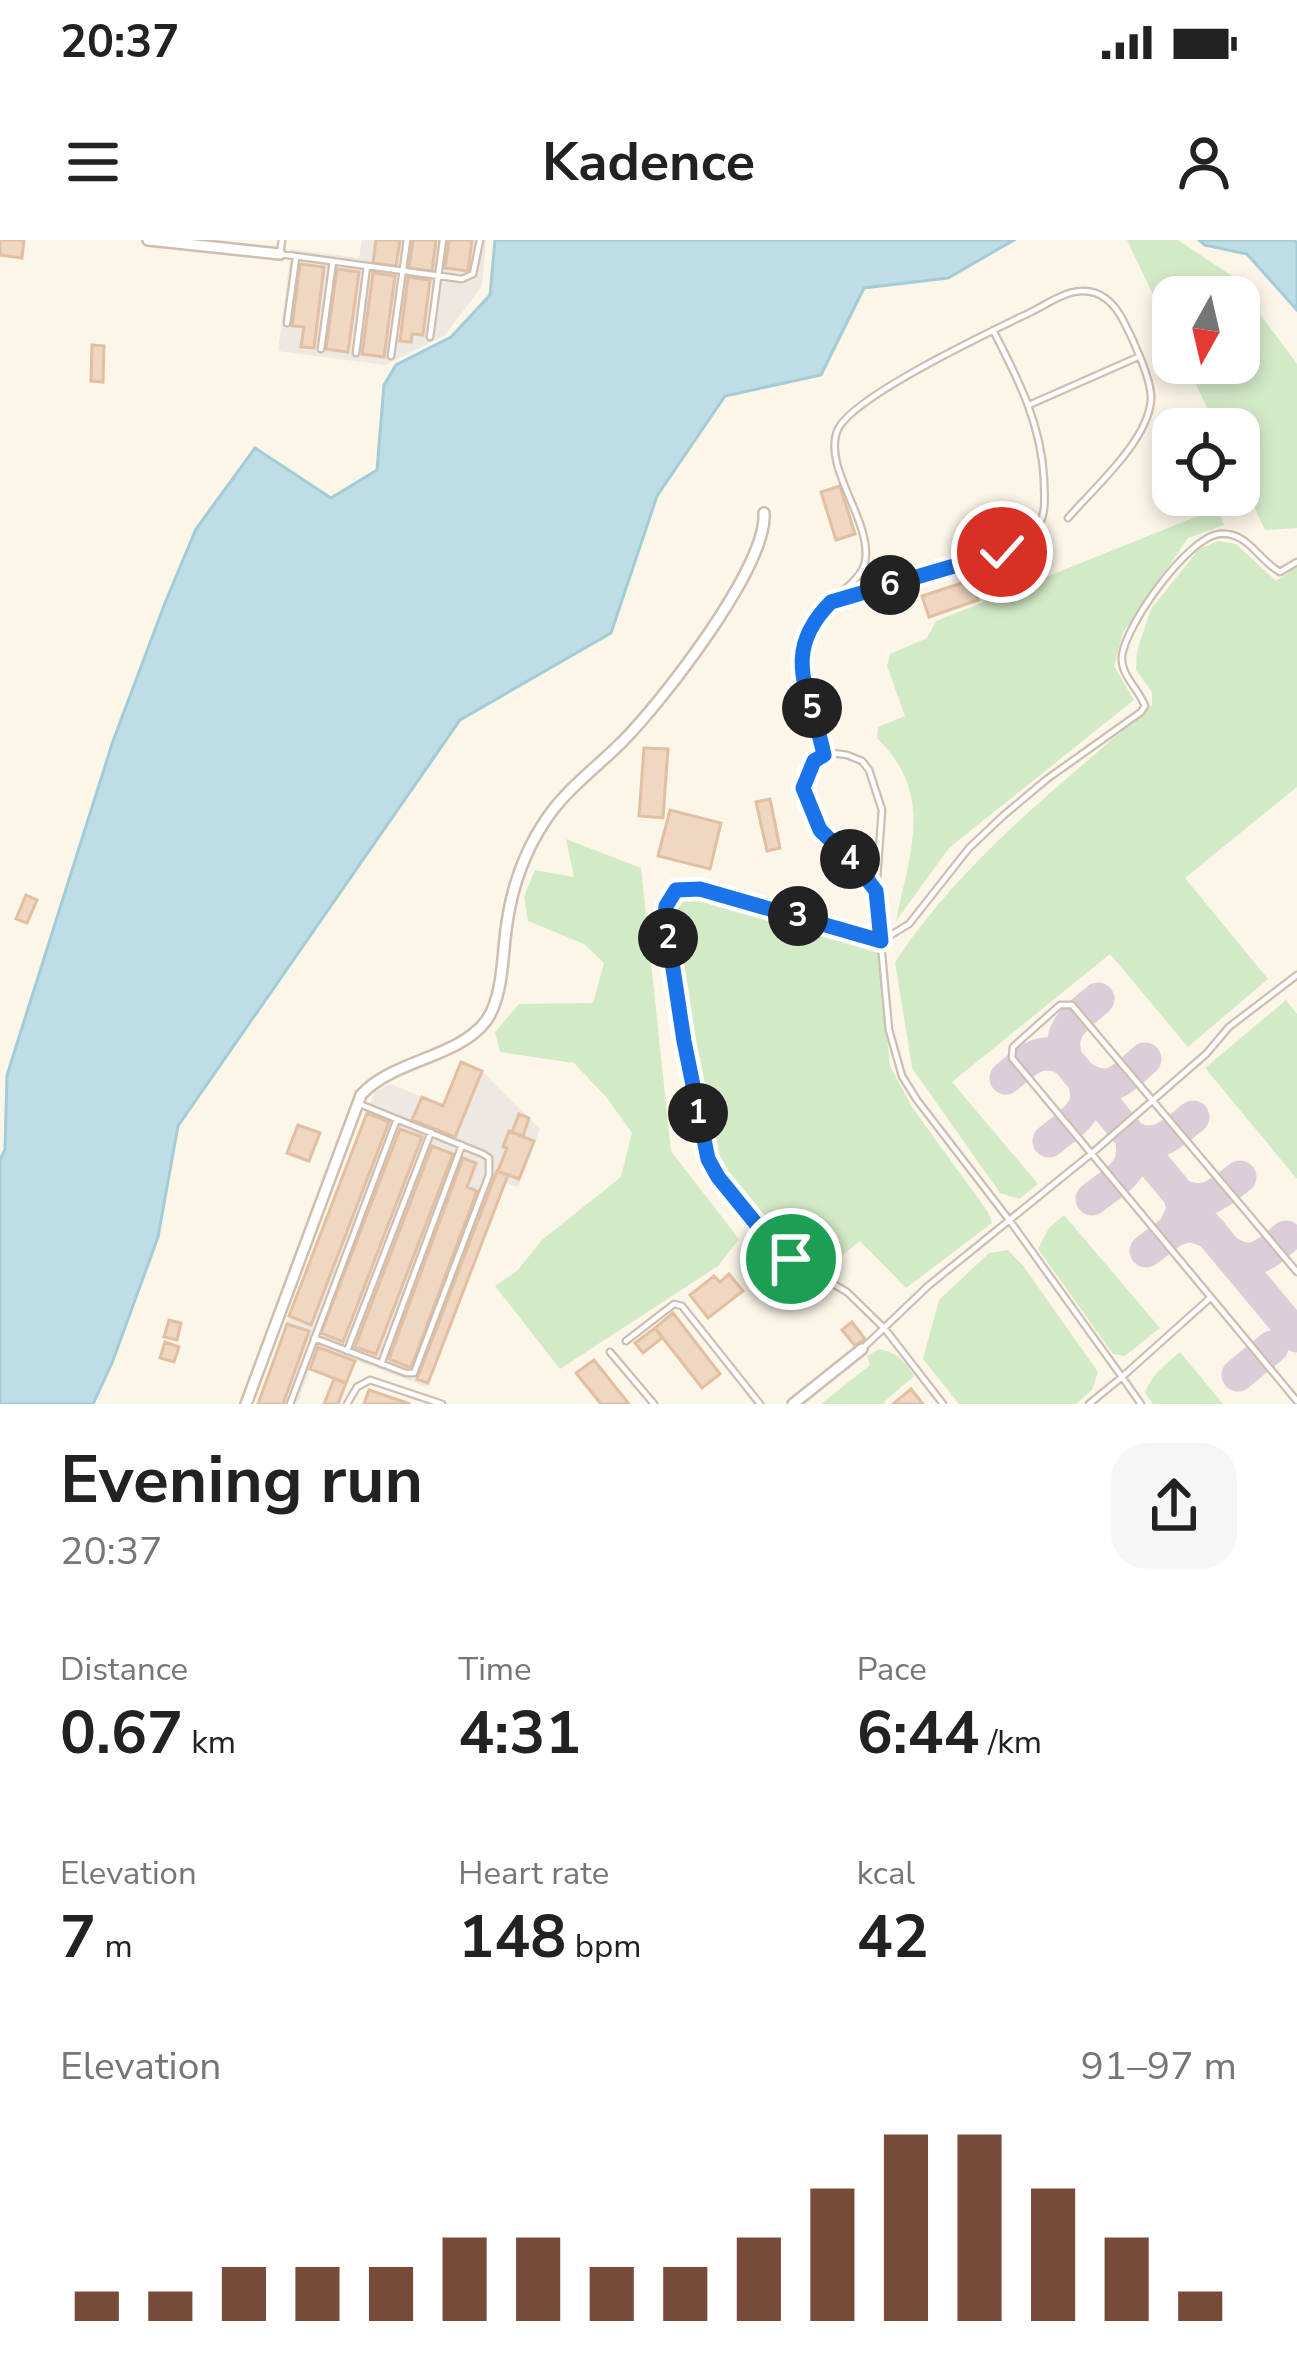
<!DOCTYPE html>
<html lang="en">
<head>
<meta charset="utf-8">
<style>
  body { margin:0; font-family:"Nunito Sans",sans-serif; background:#f6f6f6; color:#222; height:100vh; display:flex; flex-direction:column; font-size:45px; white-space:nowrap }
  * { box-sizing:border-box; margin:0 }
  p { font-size:39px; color:#767676 }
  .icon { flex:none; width:66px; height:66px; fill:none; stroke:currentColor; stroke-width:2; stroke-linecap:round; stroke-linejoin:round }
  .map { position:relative; height:1164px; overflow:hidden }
  .panel { display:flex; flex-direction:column; background:#fff; flex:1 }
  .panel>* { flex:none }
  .needle { width:78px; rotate:188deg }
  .controls { position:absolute; left:1152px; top:36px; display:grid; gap:24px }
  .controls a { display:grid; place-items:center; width:108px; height:108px; border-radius:24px; background:#fff; box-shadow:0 6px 18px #0003; font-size:60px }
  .pin { position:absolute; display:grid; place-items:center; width:102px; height:102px; color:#fff; margin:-51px; border:6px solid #fff; border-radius:50%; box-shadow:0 3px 12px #0007 }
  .km { position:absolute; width:60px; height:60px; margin:-30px; border-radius:50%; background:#222; color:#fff; font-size:33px; line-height:60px; text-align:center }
  .round { display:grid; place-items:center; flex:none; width:126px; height:126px; border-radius:36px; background:#f6f6f6 }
  .summary { display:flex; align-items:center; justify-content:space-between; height:204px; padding:0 60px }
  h1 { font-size:66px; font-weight:700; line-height:90px }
  .stats { display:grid; grid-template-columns:repeat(3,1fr); gap:18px; height:204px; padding:12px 60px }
  .stats div { display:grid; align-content:center }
  .stats b { font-size:60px; font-weight:700 }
  .stats small { font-size:33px; font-weight:400 }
  .stats p { font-size:33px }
  .chart { height:336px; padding:24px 60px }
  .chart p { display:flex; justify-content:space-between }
  .chart svg { width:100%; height:216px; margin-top:12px; stroke:#784a38; stroke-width:6 }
  .status { display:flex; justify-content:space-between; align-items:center; height:84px; padding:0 60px; background:#fff; direction:ltr }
  .status svg { height:33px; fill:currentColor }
  header { display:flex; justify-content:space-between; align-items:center; height:156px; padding:0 60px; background:#fff; font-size:54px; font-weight:700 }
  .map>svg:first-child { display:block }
  .industrial { fill:#ede8e2 }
  .green { fill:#d3eac7 }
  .water { fill:#bedde5; stroke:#a4ccd7; stroke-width:3 }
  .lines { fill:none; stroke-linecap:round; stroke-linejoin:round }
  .taxiway { stroke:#dbced8; stroke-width:33 }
  .building { fill:#f0d7c1; stroke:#e2bfa2; stroke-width:3 }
  .lane-casing { stroke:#cebeaf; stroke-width:9 }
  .street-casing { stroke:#cebeaf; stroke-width:14 }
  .lane { stroke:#fff; stroke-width:4.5 }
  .street { stroke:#fff; stroke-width:9 }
  .route-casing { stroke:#fff; stroke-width:24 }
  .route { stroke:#1a73e8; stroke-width:15 }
</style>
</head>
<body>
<div class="status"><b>20:37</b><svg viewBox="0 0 49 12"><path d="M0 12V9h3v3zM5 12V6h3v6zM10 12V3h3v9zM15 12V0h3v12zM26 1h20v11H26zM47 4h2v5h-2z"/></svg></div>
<header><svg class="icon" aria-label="menu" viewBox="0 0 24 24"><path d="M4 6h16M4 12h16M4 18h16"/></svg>Kadence<svg class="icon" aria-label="person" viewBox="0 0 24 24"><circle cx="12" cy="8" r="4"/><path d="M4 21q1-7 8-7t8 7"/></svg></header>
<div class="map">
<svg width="1297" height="1164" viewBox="0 0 1297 1164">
  <rect width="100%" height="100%" fill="#fcf6e9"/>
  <!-- industrial -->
  <path class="industrial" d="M 362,0 L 486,0 L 482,46 L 445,95 L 385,125 L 278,111 L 291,9 L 359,18 Z
    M 461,822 L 482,831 L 540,889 L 518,947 L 505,943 L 427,1147 L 319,1107 L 297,1164 L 258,1164 L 289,1076 L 375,852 L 390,844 L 443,865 Z"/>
  <!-- green -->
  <path class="green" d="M 1127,0 L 1178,0 L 1232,36 L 1297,124 L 1297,288 L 1265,290 L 1239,235 L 1239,189 L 1217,189 L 1186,123 L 1239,123 L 1239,57 L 1173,57 L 1173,97 Z
    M 1218,268 L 1224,285 L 1188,298 L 1123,393 L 1114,426 L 1134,460 L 949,608 L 896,681 C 910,611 935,555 877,498 L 878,487 L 905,476 L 887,426 L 890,414 L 927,398 L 936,381 Z
    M 1218,301 L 1236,304 L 1276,341 L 1297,327 L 1297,547 L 1185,638 L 1268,739 L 1188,807 L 1110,714 L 952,842 L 1038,944 L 1019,959 L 1000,953 L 912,828 L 895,722 C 962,620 1061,545 1152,465 L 1152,452 L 1136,430 L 1137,411 L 1151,369 L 1199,309 Z
    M 566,599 L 641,628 L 671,911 L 739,999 L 718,1026 L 560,1129 L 495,1046 L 517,1031 L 542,1000 L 621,937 L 632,893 L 607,858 L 574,823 L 500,812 L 495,792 L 519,764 L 593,763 L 604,723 L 584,704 L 528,681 L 524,657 L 535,630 L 574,637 Z
    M 689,651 L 877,703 L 890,826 L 912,867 L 988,972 L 992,983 L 906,1048 L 860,1001 L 828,1027 L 841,1040 L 811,1027 L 781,1004 L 716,916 L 671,667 L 675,656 Z
    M 1286,760 L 1297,774 L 1297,939 L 1205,828 Z
    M 1064,975 L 1160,1088 L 1125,1116 L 1113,1114 L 1038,1009 L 1049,988 Z
    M 1008,1010 L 1024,1027 L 1098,1132 L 1092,1150 L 1076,1164 L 959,1164 L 923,1119 L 939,1060 L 989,1013 Z
    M 879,1109 C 898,1113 904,1120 914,1136 L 884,1162 L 885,1164 L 821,1164 L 870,1125 L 867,1116 Z
    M 1180,1112 L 1223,1164 L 1153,1164 L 1145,1153 C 1152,1134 1165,1125 1180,1112 Z"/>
  <!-- water -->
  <path class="water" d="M 495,0 L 1014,0 L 948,38 L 864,48 L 821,135 L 725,156 L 657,256 L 611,393 L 460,480 L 178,886 L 158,997 L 112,1123 L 93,1164 L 0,1164 L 0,920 L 5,909 L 7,835 L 113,501 L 165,363 L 196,289 L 255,208 L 331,258 L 377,230 L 384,145 L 396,125 L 451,97 L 490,55 Z
    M 1199,0 L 1294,0 L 1297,3 L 1297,70 L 1247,14 L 1205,5 Z"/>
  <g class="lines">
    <!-- taxiway -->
    <path class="taxiway" d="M 1067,820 L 1297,1096
      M 1006,838 C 1025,822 1042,804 1067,820 C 1055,790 1077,777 1098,759
      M 1049,901 C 1071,882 1098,870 1082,837 C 1110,856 1123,838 1145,819
      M 1092,959 C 1116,940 1139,932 1131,897 C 1157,911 1173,893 1193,877
      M 1211,992 L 1190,985 L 1174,990 L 1183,970 L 1180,955 C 1206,968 1220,952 1240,937
      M 1146,1011 L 1174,990
      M 1228,1012 C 1253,1028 1266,1014 1286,997
      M 1238,1135 L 1272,1107"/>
  </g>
  <!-- building -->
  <path class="building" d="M 0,0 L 24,0 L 22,18 L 0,15 Z
    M 376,0 L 400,0 L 396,26 L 373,23 Z
    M 413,0 L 436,0 L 432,31 L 409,28 Z
    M 449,0 L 472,0 L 468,31 L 445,28 Z
    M 300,24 L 324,27 L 314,108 L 301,107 L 304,87 L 292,86 Z
    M 337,29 L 359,32 L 348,112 L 326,109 Z
    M 373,33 L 395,36 L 384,117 L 362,114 Z
    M 408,37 L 430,40 L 423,95 L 412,94 L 411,102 L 400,101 Z
    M 92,105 L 104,106 L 103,142 L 91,141 Z
    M 840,246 L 855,294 L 836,300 L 821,252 Z
    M 971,340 L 978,360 L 929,377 L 922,356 Z
    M 644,508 L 668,509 L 663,578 L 639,576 Z
    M 770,559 L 780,608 L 767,611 L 756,562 Z
    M 670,570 L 721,583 L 710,629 L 658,616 Z
    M 26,655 L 37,660 L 27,683 L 16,679 Z
    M 461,822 L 482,831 L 455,897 L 412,880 L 422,857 L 443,866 Z
    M 367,873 L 389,882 L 311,1085 L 289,1076 Z
    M 519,874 L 529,878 L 523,896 L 512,892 Z
    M 298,885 L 320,893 L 309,921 L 287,913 Z
    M 400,889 L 422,897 L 343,1102 L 321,1093 Z
    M 509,891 L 534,901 L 519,939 L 498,931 L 507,908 L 503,907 Z
    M 432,906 L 453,914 L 376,1114 L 355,1107 Z
    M 463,918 L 476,923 L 467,947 L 477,951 L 411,1128 L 389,1119 Z
    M 497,931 L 508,935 L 428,1143 L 417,1139 Z
    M 729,1034 L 743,1051 L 708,1078 L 690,1055 L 714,1036 L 720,1042 Z
    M 673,1073 L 720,1134 L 702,1148 L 655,1088 Z
    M 169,1080 L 181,1083 L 177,1100 L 164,1097 Z
    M 852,1082 L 865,1099 L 855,1106 L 842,1090 Z
    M 287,1084 L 309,1091 L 283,1164 L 258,1164 Z
    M 655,1088 L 662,1098 L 643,1113 L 635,1103 Z
    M 165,1102 L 179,1107 L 174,1122 L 160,1118 Z
    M 318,1107 L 355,1121 L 346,1143 L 310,1129 Z
    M 594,1120 L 629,1164 L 601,1164 L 576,1133 Z
    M 334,1139 L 346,1143 L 338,1164 L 324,1164 Z
    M 911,1149 L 923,1164 L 893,1164 Z
    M 369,1150 L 410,1164 L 364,1164 Z"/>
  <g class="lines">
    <defs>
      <path id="lane" d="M 282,0 L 280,14 L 462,39 L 473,34 L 480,0
        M 287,83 L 296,18
        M 430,97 L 443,0
        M 321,109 L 333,21
        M 356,113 L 367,26
        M 391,116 L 407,0
        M 1029,165 L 1138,117
        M 836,360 L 1002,312 C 1017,305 1031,300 1039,285 C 1047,270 1044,255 1044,239 C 1041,183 1018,139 993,90
        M 824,516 C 822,504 821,491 817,480 C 813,468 805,458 803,446 C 796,414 808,385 830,363 C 841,351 862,338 865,322 C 873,281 821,227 838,189 C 855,155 994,90 1033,71 C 1045,65 1061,54 1074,52 C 1099,47 1114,62 1124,82 C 1133,99 1152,141 1151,159 C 1149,200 1094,248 1068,278
        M 876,651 L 857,626 L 819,590 L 808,566 L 803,548 L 808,533 L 814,521 L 824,516 L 833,513 L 847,515 L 862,521 L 869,530 L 882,570 L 876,651 L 889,790 L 902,836 L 917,860 L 1010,981 L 1122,1137 L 1209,1059
        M 1297,1032 L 1072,765 L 1060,765 L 1013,807 L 1012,818 L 1297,1161
        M 314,1098 L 406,1133 L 414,1133 L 489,935 L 489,918 L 483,914 L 357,863
        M 626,1101 L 674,1064 L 682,1066 L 760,1164
        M 862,1109 L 928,1046 L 1091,914 L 1206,814 L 1229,787 L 1297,735
        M 347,1111 L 431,892
        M 610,1112 L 654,1164
        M 381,1124 L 462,905
        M 290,1164 L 397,879
        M 347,1164 L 357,1147 L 370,1140 L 442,1164
        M 943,1164 L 885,1089 L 847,1052 L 791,1019 L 770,1001 L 718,937 L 708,919 L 684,801 L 666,666 L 676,650 L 700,649 L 881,701 L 909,684 L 969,608 L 1004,575 L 1047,539 L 1141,472 L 1145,466 C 1139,449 1120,435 1122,416 C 1125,386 1187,298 1219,294 C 1248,291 1258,320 1280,332 L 1297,322
        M 1089,1164 L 1122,1137 L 1141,1164"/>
      <path id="street" d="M 148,0 L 280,14
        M 246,1164 L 361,855 C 392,820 458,818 486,781 C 504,756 502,713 507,683 C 512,648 525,611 545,581 C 565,550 596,528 622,502 C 661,463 768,326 764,273
        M 793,1164 L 862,1109"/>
    </defs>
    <!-- lane casing -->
    <use href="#lane" class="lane-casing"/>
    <!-- street casing -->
    <use href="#street" class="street-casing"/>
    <!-- lane -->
    <use href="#lane" class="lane"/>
    <!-- street -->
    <use href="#street" class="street"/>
  </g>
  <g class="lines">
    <defs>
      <path id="route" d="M 791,1019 L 770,1001 L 718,937 L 708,919 L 684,801 L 665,676 L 666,666 L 676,650 L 700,649 L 881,701 L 876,651 L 857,626 L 820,590 L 803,548 L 814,521 L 824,515 C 812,454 778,415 831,362 L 1002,312"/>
    </defs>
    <!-- route casing -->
    <use href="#route" class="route-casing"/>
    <!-- route -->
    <use href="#route" class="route"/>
  </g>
</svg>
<div class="controls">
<a><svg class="needle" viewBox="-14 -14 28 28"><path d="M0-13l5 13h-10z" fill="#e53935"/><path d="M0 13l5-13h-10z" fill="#767676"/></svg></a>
<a><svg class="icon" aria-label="locate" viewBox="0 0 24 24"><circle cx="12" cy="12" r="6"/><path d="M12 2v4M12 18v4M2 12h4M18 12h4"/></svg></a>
</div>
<div class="pin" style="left:791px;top:1019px;background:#1e9e55"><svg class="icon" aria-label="arrive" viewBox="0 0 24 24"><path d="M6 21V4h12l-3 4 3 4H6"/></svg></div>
<div class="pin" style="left:1002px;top:312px;background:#d93025"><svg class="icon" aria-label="check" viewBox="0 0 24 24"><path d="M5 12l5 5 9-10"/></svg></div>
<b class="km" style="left:698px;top:873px">1</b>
<b class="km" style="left:668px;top:698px">2</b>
<b class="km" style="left:798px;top:676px">3</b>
<b class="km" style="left:850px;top:619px">4</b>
<b class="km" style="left:812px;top:468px">5</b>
<b class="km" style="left:890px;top:345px">6</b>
</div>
<section class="panel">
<div class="summary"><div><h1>Evening run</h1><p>20:37</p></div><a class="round"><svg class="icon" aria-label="share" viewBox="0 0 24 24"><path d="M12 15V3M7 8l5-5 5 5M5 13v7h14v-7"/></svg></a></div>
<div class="stats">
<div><p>Distance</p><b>0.67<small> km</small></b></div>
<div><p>Time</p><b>4:31</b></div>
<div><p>Pace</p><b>6:44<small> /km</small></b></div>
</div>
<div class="stats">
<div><p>Elevation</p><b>7<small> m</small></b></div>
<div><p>Heart rate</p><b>148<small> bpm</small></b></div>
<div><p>kcal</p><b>42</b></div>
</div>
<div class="chart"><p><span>Elevation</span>91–97 m</p>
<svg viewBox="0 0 160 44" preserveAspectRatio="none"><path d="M5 44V38M15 44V38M25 44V33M35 44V33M45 44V33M55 44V27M65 44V27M75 44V33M85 44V33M95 44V27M105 44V17M115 44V6M125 44V6M135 44V17M145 44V27M155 44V38"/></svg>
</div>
</section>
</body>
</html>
